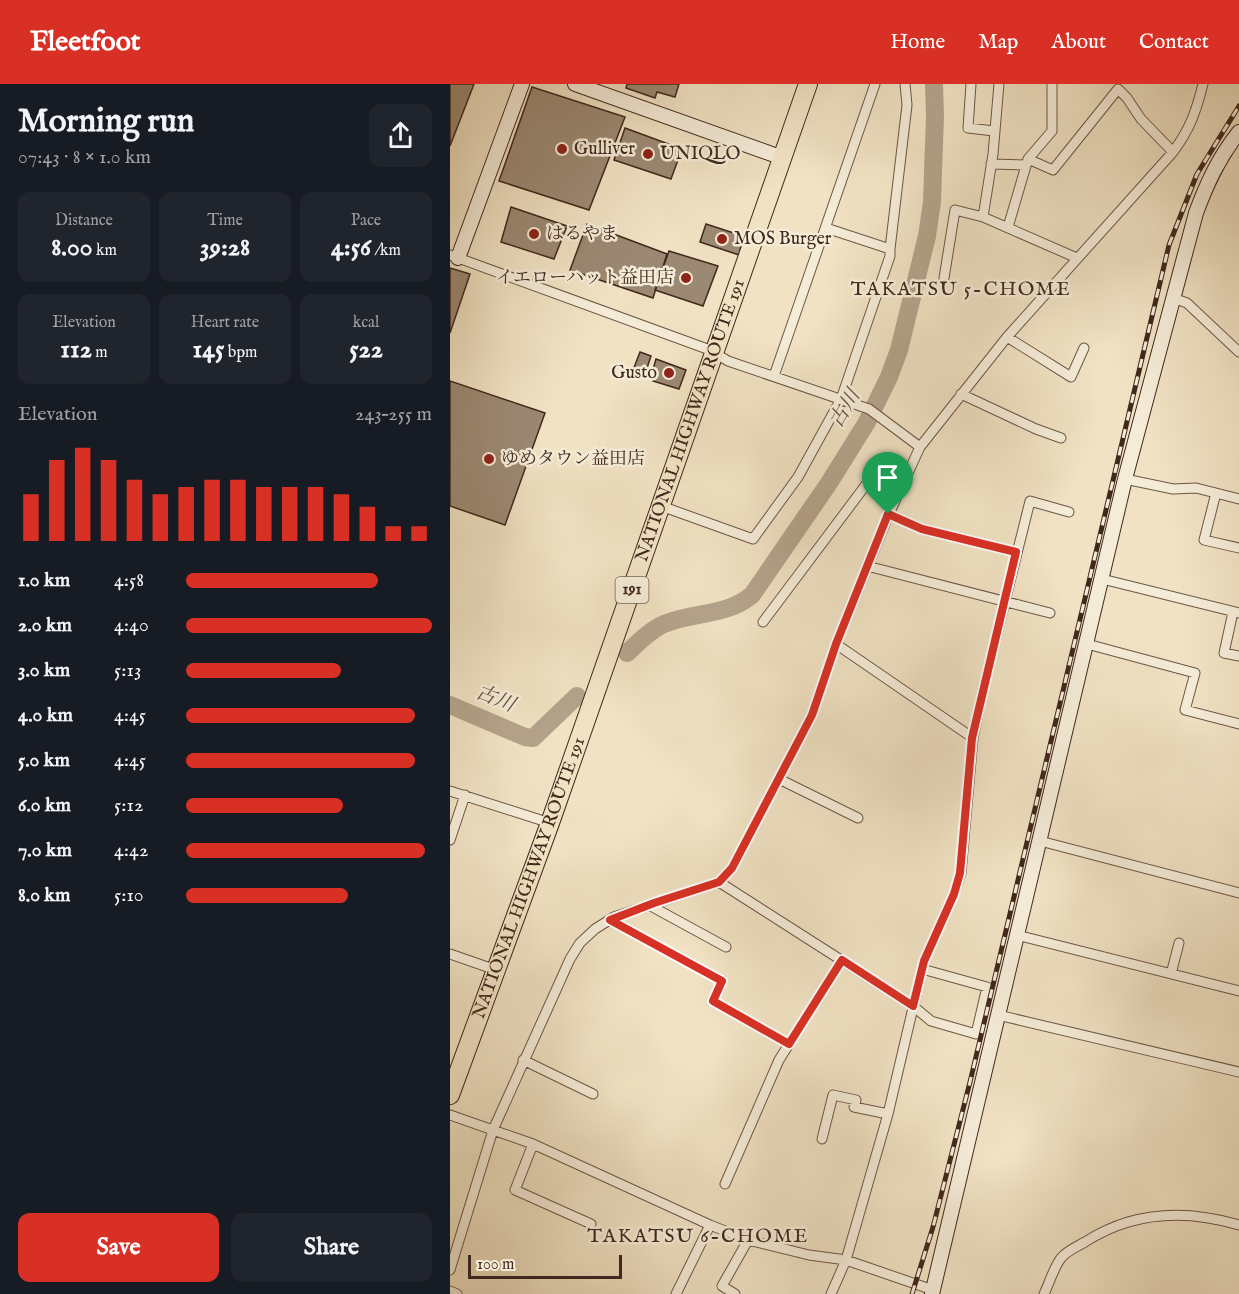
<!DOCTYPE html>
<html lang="en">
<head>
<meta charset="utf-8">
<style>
  body { margin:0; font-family:"IM FELL English","Noto Serif JP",serif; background:#20242c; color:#f1f3f6; height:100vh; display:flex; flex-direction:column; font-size:22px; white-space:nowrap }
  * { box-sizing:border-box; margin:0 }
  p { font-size:20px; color:#9ea1a6 }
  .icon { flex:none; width:33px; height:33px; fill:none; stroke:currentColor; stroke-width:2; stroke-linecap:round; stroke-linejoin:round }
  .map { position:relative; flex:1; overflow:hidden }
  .sheet { display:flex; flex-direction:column; background:#171b24; width:450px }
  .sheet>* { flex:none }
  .scale { position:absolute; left:18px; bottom:15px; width:154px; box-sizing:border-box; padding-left:6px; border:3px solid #41281d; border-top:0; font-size:16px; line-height:21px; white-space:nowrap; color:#41281d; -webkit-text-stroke:4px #f5ecd8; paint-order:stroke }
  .pin { position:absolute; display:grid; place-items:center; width:51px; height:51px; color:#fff; margin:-62px -26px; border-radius:50% 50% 50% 0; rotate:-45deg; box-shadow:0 0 6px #0007 }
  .pin .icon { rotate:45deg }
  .round { display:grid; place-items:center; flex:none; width:63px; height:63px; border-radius:12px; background:#20242c }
  .head { display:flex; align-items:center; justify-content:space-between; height:102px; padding:0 18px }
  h1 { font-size:33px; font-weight:800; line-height:45px }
  .metrics { display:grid; grid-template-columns:repeat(3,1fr); gap:9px; height:102px; padding:6px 18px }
  .metrics div { display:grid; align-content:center; border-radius:12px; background:#20242c; text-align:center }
  .metrics b { font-size:26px; font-weight:800 }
  .metrics small { font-size:16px; font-weight:400 }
  .metrics p { font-size:16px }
  .chart { height:168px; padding:12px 18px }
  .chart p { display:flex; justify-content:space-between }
  .chart svg { width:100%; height:108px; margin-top:6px; stroke:#d93025; stroke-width:6 }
  .cta { display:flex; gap:12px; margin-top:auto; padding:12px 18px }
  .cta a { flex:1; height:69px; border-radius:12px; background:#d93025; color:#fff; font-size:24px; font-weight:800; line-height:69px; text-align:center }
  .cta a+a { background:#20242c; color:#f1f3f6 }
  ul { padding:0 18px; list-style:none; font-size:20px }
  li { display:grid; grid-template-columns:96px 72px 1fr; align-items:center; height:45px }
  li i { height:15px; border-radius:8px; background:#d93025 }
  header { display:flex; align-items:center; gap:36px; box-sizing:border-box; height:84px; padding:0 30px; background:#d93025; color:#fff }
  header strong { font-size:28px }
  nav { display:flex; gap:33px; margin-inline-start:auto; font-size:21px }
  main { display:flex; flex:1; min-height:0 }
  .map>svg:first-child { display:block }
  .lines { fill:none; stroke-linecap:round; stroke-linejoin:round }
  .river { stroke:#b4a38b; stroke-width:18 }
  .building { fill:#9c8973; stroke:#41281d; stroke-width:1.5 }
  .street-casing { stroke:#6d5646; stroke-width:11 }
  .secondary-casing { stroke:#41281d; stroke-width:16 }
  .highway-casing { stroke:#41281d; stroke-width:20 }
  .street { stroke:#f5ecd8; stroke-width:9 }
  .secondary { stroke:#f5ecd8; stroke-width:14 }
  .highway { stroke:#f0e2c3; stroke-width:18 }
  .rail-casing { stroke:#41281d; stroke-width:5 }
  .rail { stroke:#f5ecd8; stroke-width:3; stroke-dasharray:9; stroke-linecap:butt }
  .route-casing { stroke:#fff; stroke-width:12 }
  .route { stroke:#d93025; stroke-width:8 }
  .poi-dot { fill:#8f2418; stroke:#f5ecd8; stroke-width:2 }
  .labels { text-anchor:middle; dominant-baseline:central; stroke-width:5; stroke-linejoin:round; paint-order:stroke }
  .shield { fill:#f5ecd8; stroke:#776355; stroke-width:1.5 }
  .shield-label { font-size:16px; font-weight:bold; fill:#41281d }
  .poi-label { font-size:18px; fill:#41281d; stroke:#f5ecd8; text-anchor:start }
  .street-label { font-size:18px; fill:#41281d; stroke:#f5ecd8 }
  .neighbourhood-label { font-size:20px; letter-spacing:1.5px; fill:#41281d; stroke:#f5ecd8 }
  .water-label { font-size:20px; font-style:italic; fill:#644d3e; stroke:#f5ecd8 }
</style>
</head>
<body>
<header>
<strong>Fleetfoot</strong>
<nav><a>Home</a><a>Map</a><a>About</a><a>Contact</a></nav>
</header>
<main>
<section class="sheet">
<div class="head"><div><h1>Morning run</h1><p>07:43 · 8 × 1.0 km</p></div><a class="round"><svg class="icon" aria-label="share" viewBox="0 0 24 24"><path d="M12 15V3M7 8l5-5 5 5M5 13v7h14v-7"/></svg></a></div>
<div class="metrics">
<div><p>Distance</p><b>8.00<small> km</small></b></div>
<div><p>Time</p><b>39:28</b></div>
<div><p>Pace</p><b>4:56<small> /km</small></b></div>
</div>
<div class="metrics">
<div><p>Elevation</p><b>112<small> m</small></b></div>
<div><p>Heart rate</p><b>145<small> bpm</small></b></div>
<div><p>kcal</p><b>522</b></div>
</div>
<div class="chart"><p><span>Elevation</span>243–255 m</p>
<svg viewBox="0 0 160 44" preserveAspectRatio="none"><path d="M5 44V25M15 44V11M25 44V6M35 44V11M45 44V19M55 44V25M65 44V22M75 44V19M85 44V19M95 44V22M105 44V22M115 44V22M125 44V25M135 44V30M145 44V38M155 44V38"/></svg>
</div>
<ul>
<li><b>1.0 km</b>4:58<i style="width:78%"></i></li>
<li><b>2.0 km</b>4:40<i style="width:100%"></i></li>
<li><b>3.0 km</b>5:13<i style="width:63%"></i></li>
<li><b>4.0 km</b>4:45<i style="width:93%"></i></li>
<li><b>5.0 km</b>4:45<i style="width:93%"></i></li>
<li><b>6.0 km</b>5:12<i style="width:64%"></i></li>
<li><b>7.0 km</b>4:42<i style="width:97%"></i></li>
<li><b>8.0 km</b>5:10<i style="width:66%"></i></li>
</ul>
<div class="cta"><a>Save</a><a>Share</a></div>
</section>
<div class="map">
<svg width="789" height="1210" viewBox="0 0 789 1210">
  <rect width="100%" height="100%" fill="#f0e2c3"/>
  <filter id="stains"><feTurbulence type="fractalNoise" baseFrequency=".00333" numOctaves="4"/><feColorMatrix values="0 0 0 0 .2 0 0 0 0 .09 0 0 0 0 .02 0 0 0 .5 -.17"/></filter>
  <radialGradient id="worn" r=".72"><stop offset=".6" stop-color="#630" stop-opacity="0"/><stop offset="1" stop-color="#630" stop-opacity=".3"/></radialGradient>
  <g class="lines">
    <!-- river -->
    <path class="river" d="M 177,569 C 188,559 200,546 214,540 C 245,527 275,533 302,511 L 379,399 L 417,338 L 439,293 L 449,266 L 477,152 L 482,118 L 485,31 L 484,0
      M 0,621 L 75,653 L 83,654 L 127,612"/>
  </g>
  <!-- building -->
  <path class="building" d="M 0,0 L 24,0 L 0,62 Z
    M 177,0 L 229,0 L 225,13 L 207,8 L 205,14 L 176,4 Z
    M 82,3 L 175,33 L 139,126 L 49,97 Z
    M 175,44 L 232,65 L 221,95 L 164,76 Z
    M 61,123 L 117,142 L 104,175 L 51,158 Z
    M 137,140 L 217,170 L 203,214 L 120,186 Z
    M 256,140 L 293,152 L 289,171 L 250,158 Z
    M 219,167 L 268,182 L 253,222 L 205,206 Z
    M 0,184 L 20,190 L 0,249 Z
    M 190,268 L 201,272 L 194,293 L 182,289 Z
    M 206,275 L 236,286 L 229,305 L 203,297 L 205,290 L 202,289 Z
    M 0,297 L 95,329 L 55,441 L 0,422 Z"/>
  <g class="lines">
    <defs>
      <path id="street" d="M 521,0 L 518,44 L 544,47
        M 578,75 L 603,86 L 668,5 L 677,14 L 691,35 L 723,68
        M 541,80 L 576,81
        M 533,133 L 627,174
        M 558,143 L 578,75 L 602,47 L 602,0
        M 440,165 L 457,21 L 455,0
        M 0,171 L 260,266 L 278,277 L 419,325 L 470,363
        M 494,194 L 505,126 L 533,133 L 543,70 L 549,0
        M 723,214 L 737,219 L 789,268
        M 557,253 L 621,293 L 634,264
        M 324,292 L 425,0
        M 511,310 L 586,345 L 611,354
        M 675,395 L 723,405 L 746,404 L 789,415
        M 766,409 L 754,456 L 789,464
        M 211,422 L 303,455 L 348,393 L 391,315 L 440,172 L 440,165 L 376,144
        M 439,430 L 472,445 L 566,468
        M 417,482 L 600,529
        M 652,495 L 789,529
        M 783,528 L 774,569 L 789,572
        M 313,538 L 436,374 L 456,390
        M 386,560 L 523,654
        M 637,560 L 745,589 L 735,626 L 789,640
        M 329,695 L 408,734
        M 0,707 L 100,739
        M 0,756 L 15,711
        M 590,757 L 789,809
        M 269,798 L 463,922 L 481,937 L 526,950 L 537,903 L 472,885
        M 199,821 L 276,863
        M 160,836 L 272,897 L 263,917 L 339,960
        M 567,851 L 789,907
        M 0,870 L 46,886
        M 721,890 L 729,859
        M 548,931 L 789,988
        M 73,976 L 143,1010
        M 0,1031 L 83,1060 L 260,1141 L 298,1156 L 359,1171 L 396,1176 L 483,1206
        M 372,1055 L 383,1011 L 406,1016 L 404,1023 L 438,1030
        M 83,1060 L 65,1106 L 141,1140
        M 275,1100 L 329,976 L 392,876
        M 0,1186 L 43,1046 L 120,875 L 130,859 L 145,845 L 164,833 L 269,798 L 282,784 L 362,631 L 386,560 L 439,430 L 470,363 L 557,253 L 723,68 C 740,45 746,28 753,0
        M 0,1207 L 7,1210
        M 226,1210 L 260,1141
        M 285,1210 L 272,1202 L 298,1156
        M 381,1210 L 396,1176 L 438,1030 L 474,877 L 504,810 L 511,789 L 523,654 L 533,606 L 580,417 L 619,428
        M 594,1210 C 599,1200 605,1180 612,1173 C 617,1167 628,1162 635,1158 C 683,1127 735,1125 789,1141"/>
      <path id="secondary" d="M 125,0 L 333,74
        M 8,174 L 72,0
        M 482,1210 L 675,395 L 746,129 C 757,99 769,73 789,48"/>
      <g id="highway">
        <path id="s1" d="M 0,1011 L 100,739 L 358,0"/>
      </g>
    </defs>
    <!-- street casing -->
    <use href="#street" class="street-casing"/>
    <!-- secondary casing -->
    <use href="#secondary" class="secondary-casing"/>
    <!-- highway casing -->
    <use href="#highway" class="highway-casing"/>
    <!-- street -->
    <use href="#street" class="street"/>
    <!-- secondary -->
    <use href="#secondary" class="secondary"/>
    <!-- highway -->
    <use href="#highway" class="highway"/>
    <defs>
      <path id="rail" d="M 462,1210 L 483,1143 L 520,998 L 719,161 L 747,90 L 789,22"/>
    </defs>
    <!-- rail casing -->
    <use href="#rail" class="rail-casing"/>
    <!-- rail -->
    <use href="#rail" class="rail"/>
  </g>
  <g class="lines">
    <defs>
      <path id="route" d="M 438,430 L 472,445 L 566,468 L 522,654 L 510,789 L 504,810 L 474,877 L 463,922 L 392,876 L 339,960 L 263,917 L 272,897 L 160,836 L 204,819 L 269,798 L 282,784 L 362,631 L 386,560 Z"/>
    </defs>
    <!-- route casing -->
    <use href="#route" class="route-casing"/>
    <!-- route -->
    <use href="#route" class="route"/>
  </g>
  <!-- markers -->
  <g class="poi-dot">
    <circle cx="112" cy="65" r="6"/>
    <circle cx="198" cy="70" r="6"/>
    <circle cx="84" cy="150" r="6"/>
    <circle cx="272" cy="155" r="6"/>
    <circle cx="236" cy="194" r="6"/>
    <circle cx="219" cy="289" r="6"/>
    <circle cx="39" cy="375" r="6"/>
  </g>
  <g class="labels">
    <!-- shield labels -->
    <rect class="shield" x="165.5" y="493" width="33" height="26" rx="4.5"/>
    <g class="shield-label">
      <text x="182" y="506">191</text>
    </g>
    <!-- poi labels -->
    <g class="poi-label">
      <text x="124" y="65">Gulliver</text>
      <text x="210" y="70">UNIQLO</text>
      <text x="96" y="150">はるやま</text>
      <text x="284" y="155">MOS Burger</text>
      <text x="224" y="194" text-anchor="end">イエローハット益田店</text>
      <text x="207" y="289" text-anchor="end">Gusto</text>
      <text x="51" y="375">ゆめタウン益田店</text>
    </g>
    <!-- street labels -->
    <g class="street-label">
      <text stroke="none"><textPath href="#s1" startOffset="716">NATIONAL HIGHWAY ROUTE 191</textPath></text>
      <text stroke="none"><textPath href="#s1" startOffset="231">NATIONAL HIGHWAY ROUTE 191</textPath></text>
    </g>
    <!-- neighbourhood labels -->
    <g class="neighbourhood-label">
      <text x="511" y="205">TAKATSU 5-CHOME</text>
      <text x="248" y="1152">TAKATSU 6-CHOME</text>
    </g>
    <!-- water labels -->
    <g class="water-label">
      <text transform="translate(395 325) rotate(-59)">古川</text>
      <text transform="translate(45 615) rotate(22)">古川</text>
    </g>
  </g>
  <rect width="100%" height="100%" filter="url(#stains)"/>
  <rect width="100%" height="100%" fill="url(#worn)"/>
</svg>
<div class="scale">100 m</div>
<div class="pin" style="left:438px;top:430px;background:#1e9e55"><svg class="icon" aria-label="arrive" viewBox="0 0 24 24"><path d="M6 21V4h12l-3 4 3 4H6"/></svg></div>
</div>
</main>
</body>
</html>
